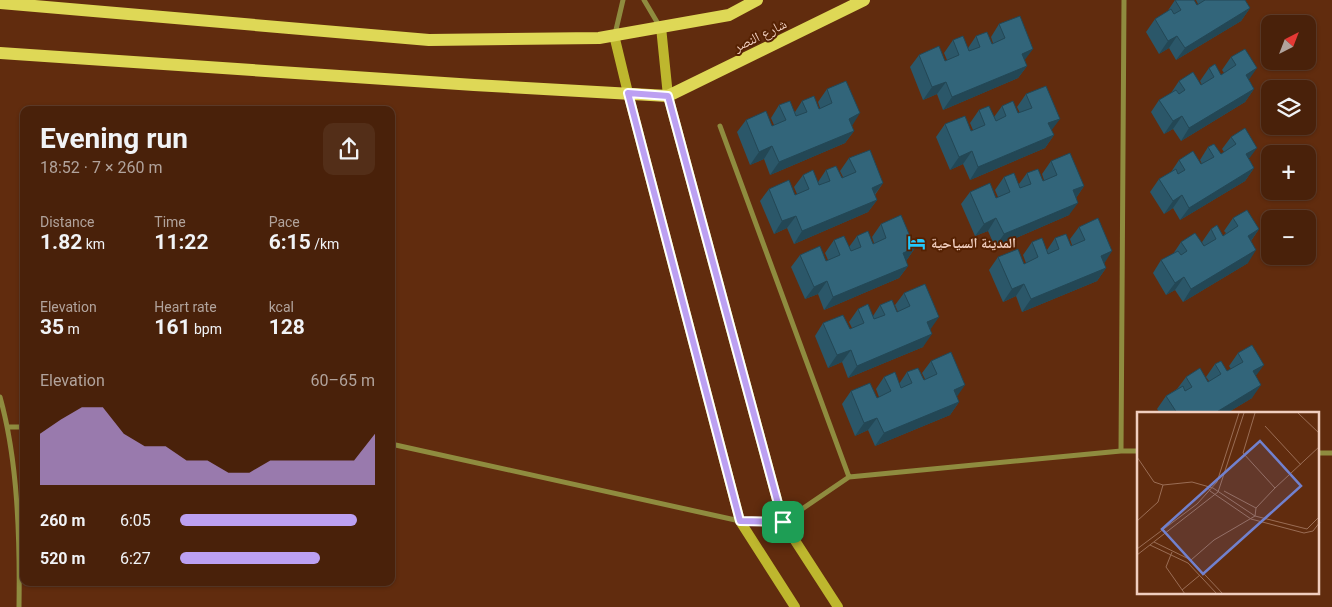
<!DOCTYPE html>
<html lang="en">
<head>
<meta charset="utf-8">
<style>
  body { margin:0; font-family:Roboto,"Noto Naskh Arabic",sans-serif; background:#532e18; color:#f1f3f6; height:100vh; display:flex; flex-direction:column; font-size:19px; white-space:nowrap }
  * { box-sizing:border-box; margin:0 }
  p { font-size:16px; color:#b1a39c }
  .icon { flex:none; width:28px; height:28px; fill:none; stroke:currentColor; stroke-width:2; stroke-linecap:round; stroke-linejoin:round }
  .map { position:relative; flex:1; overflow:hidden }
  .panel { position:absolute; left:20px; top:106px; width:375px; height:480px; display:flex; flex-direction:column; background:#49210a; border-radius:10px; box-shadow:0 1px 4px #0004,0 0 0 1px #613e2b }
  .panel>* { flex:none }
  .needle { width:32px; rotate:42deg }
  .buttons { position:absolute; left:1261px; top:15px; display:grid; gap:10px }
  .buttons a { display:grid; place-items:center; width:55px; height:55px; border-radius:10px; background:#49210a; box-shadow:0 1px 4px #0004,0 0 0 1px #613e2b; font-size:25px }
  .pin { position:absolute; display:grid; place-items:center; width:42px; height:42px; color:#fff; margin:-21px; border-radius:10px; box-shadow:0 2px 8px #0006 }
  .round { display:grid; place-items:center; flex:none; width:52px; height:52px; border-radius:10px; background:#532e18 }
  .summary { display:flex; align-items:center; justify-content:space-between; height:85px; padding:0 20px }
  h1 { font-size:28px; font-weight:700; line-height:38px }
  .metrics { display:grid; grid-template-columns:repeat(3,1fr); gap:8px; height:85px; padding:5px 20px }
  .metrics div { display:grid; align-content:center }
  .metrics b { font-size:21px; font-weight:700 }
  .metrics small { font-size:14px; font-weight:400 }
  .metrics p { font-size:14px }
  .chart { height:140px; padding:10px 20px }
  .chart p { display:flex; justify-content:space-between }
  .chart svg { width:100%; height:90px; margin-top:5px; fill:#bca0f2; opacity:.7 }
  ul { padding:0 20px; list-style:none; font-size:16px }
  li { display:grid; grid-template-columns:80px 60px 1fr; align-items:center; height:38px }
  li i { height:12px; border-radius:6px; background:#bca0f2 }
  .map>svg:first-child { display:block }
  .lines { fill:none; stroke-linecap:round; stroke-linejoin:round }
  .street { stroke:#8f8c3f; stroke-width:5 }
  .secondary { stroke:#beb72e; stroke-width:10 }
  .primary { stroke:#ded856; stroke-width:12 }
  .wall { fill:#2b5769 }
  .shaded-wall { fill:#234755 }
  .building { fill:#32657a; stroke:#234755 }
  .route-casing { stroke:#fff; stroke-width:10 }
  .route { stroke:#bca0f2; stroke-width:6 }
  .labels { text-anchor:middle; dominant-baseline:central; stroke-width:4; stroke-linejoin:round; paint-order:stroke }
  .street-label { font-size:14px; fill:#f0cebf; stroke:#552102 }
  .poi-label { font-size:14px; font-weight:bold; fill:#f0cebf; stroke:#552102; text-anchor:start }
  .inset-road { fill:none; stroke:#9a6d55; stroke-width:1 }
  .view { fill:#7181ce; fill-opacity:0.15; stroke:#7181ce; stroke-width:2.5 }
  .inset-edge { fill:none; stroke:#f0cebf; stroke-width:2.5 }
</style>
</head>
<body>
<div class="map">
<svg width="1332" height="607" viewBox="0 0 1332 607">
  <rect width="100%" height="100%" fill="#612c0e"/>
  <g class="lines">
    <!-- street -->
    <path class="street" d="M 644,0 L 660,27
      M 615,34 L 623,0
      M 720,126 L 849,477
      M 0,397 C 18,461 20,540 19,607
      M 8,427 L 24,427
      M 391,444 L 740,521 L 783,522 L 849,477 L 1121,451 L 1138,451
      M 1121,451 L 1124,0
      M 1318,453 L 1332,453"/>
    <!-- secondary -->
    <path class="secondary" d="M 661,27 L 668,96 L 783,522 L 838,607
      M 614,35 L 628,93 L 740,521 L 795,607"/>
    <!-- primary -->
    <path class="primary" d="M 0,3 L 429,40 L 599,38 L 729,15 L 757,0
      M 0,53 L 474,85 L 668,96 L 864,0"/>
  </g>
  <!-- wall -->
  <path class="wall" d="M 1175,0 L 1197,5 L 1198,4 L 1196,0 L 1245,0 L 1250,8 L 1241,21 L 1176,60 L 1169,48 L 1159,54 L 1146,32 L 1155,19 L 1167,12 Z
    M 999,24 L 1025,61 L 1027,66 L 1018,78 L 943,110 L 937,94 L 923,100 L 910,67 L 919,55 L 945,61 L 947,60 L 944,53 L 953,40 L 968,48 L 976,36 L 992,44 L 993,43 L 991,37 Z
    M 1231,57 L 1249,80 L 1254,89 L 1245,102 L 1181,141 L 1173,129 L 1164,134 L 1151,112 L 1159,100 L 1171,93 L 1179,81 L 1202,85 L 1200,81 L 1209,68 L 1221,75 L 1224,73 L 1222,70 Z
    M 827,89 L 852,126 L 854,131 L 845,143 L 770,175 L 764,159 L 750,165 L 737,132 L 746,120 L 772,126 L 774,125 L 771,118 L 779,105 L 795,112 L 802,101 L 819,109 L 820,108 L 818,102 Z
    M 1026,94 L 1051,131 L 1054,135 L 1045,148 L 970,180 L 963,164 L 950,170 L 936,137 L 945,124 L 971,131 L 973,130 L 970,123 L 979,110 L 994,117 L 1002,106 L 1018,113 L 1020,113 L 1017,107 Z
    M 1231,137 L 1249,159 L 1254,168 L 1245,181 L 1180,220 L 1173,208 L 1164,214 L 1150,192 L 1159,179 L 1171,172 L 1179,160 L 1202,164 L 1200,160 L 1208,147 L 1221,154 L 1224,152 L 1222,149 Z
    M 849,158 L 883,183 L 875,195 L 877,200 L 868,212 L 794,244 L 787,228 L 774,234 L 760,201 L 769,189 L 795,195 L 797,194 L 794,187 L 803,175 L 818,182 L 826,170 L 842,178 L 843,177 L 840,171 Z
    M 1051,161 L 1084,186 L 1076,198 L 1069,215 L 995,247 L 988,231 L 975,236 L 961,204 L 970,192 L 996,198 L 998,197 L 995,190 L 1004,177 L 1019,184 L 1027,173 L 1043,181 L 1044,180 L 1042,174 Z
    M 1233,218 L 1259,229 L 1251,241 L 1248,263 L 1183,302 L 1175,290 L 1166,295 L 1153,273 L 1161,260 L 1173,254 L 1181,242 L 1204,246 L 1202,242 L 1211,229 L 1223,236 L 1226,233 L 1224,231 Z
    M 881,224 L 915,248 L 906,261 L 908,266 L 899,278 L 824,310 L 818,294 L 805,299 L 791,267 L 800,255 L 826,261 L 828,260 L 825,253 L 834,240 L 849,247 L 857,236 L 873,244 L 874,243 L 872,237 Z
    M 1079,227 L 1104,263 L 1106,268 L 1097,281 L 1022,312 L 1016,296 L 1003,302 L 989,270 L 998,257 L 1024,264 L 1026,263 L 1023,255 L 1032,242 L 1047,250 L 1055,238 L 1071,246 L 1072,245 L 1070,239 Z
    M 904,293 L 930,329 L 923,347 L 848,378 L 842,362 L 828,368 L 815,336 L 823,323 L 850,329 L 852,328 L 849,322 L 858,309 L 873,316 L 880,305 L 897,312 L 898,312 L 895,305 Z
    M 1238,353 L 1256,376 L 1252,398 L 1227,413 L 1160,413 L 1157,409 L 1166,396 L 1177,389 L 1186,377 L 1208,382 L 1209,381 L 1206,377 L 1215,364 L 1227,371 L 1231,369 L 1229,366 Z
    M 931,361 L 957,397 L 959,402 L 950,415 L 875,446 L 868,430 L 855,436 L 842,404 L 851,391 L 877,398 L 879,397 L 876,389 L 884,377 L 899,384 L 907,372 L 924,380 L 925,379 L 922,373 Z"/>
  <!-- shaded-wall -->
  <path class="shaded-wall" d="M 1250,8 L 1241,21 L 1176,60 L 1185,48 Z
    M 1177,36 L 1169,48 L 1159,54 L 1168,41 Z
    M 1033,49 L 1024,61 L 1022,54 Z
    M 1027,66 L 1018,78 L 943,110 L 952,97 Z
    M 1257,68 L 1248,81 L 1246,75 Z
    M 946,82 L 937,94 L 923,100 L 932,87 Z
    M 1254,89 L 1245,102 L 1181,141 L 1189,128 Z
    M 860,113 L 852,126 L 849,119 Z
    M 1182,116 L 1173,129 L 1164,134 L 1173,121 Z
    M 1060,119 L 1051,131 L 1048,123 Z
    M 854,131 L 845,143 L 770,175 L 779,162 Z
    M 1054,135 L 1045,148 L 970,180 L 978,167 Z
    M 772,146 L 764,159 L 750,165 L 759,152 Z
    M 1257,148 L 1248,160 L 1246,154 Z
    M 972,151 L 963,164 L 950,170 L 959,157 Z
    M 1254,168 L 1245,181 L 1180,220 L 1189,208 Z
    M 883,183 L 874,195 L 872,188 Z
    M 1084,186 L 1076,198 L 1073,190 Z
    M 1182,195 L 1173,208 L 1164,214 L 1173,201 Z
    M 877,200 L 868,212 L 794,244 L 802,231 Z
    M 1078,203 L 1069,215 L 995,247 L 1004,234 Z
    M 796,216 L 787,228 L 774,234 L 782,221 Z
    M 996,218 L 988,231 L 975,236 L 984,224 Z
    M 1259,229 L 1250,242 L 1248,236 Z
    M 915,248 L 906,261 L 903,253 Z
    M 1256,250 L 1248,263 L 1183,302 L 1191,289 Z
    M 1112,251 L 1104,264 L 1101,256 Z
    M 908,266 L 899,278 L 824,310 L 833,297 Z
    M 1106,268 L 1097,281 L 1022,312 L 1031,299 Z
    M 1184,277 L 1175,290 L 1166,295 L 1175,283 Z
    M 827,281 L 818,294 L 805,299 L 814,287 Z
    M 1024,284 L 1016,296 L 1003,302 L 1012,289 Z
    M 939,317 L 930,330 L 927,322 Z
    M 932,334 L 923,347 L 848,378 L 857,366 Z
    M 851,350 L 842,362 L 828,368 L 837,355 Z
    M 1264,365 L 1255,377 L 1253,371 Z
    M 965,385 L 956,398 L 954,390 Z
    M 1261,385 L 1252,398 L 1227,413 L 1215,413 Z
    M 959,402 L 950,415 L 875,446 L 884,433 Z
    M 877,418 L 868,430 L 855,436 L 864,423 Z"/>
  <!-- building -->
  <path class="building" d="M 1175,0 L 1194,0 L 1197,5 L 1205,0 L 1245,0 L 1250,8 L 1185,48 L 1177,36 L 1168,41 L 1155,19 L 1171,9 L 1174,14 L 1181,10 Z
    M 1020,16 L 1033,49 L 1022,54 L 1027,66 L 952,97 L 946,82 L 932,87 L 919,55 L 939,46 L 945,61 L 959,55 L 953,40 L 963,36 L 969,51 L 980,47 L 976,36 L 987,32 L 992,44 L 1005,38 L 999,24 Z
    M 1245,49 L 1257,68 L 1246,75 L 1254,89 L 1189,128 L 1182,116 L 1173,121 L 1159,100 L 1176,90 L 1179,94 L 1185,90 L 1179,81 L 1193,72 L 1201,85 L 1214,77 L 1209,68 L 1215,64 L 1221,75 L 1236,65 L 1231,57 Z
    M 846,81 L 860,113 L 849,119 L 854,131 L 779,162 L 772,146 L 759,152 L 746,120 L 766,111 L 772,126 L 786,120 L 779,105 L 790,101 L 796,116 L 807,112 L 802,101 L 814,96 L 819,109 L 832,103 L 827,89 Z
    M 1046,86 L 1060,119 L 1048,123 L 1054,135 L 978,167 L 972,151 L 959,157 L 945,124 L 965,116 L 971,131 L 985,125 L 979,110 L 989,106 L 996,121 L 1006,116 L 1002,106 L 1013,101 L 1018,113 L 1032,108 L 1026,94 Z
    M 1245,128 L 1257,148 L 1246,154 L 1254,168 L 1189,208 L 1182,195 L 1173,201 L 1159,179 L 1176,169 L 1178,174 L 1185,170 L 1179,160 L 1193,151 L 1201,164 L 1214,157 L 1208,147 L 1214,144 L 1221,154 L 1236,144 L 1231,137 Z
    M 870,150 L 883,183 L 872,188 L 877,200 L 802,231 L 796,216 L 782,221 L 769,189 L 789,180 L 795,195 L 809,189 L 803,175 L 813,170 L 819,185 L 830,181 L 826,170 L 836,166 L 842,178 L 856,172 L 849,158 Z
    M 1070,153 L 1084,186 L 1073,190 L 1078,203 L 1004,234 L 996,218 L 984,224 L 970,192 L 990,183 L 996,198 L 1010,192 L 1004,177 L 1014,173 L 1020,188 L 1031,184 L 1027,173 L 1038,169 L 1043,181 L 1057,175 L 1051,161 Z
    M 1247,210 L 1259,229 L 1248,236 L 1256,250 L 1191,289 L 1184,277 L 1175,283 L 1161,260 L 1178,251 L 1181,255 L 1187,251 L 1181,242 L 1195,233 L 1204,246 L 1216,239 L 1211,229 L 1217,225 L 1223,236 L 1238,226 L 1233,218 Z
    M 901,215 L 915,248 L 903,253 L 908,266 L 833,297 L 827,281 L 814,287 L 800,255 L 820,246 L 826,261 L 840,255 L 834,240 L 844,236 L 851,251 L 861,247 L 857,236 L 868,231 L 873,244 L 886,238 L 881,224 Z
    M 1098,218 L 1112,251 L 1101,256 L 1106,268 L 1031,299 L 1024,284 L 1012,289 L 998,257 L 1018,249 L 1024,264 L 1038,257 L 1032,242 L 1042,238 L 1048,254 L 1059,249 L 1055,238 L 1066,234 L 1071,246 L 1085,240 L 1079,227 Z
    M 925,284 L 939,317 L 927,322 L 932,334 L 857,366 L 851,350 L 837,355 L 823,323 L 843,315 L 850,329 L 864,323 L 858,309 L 868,304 L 874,319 L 885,315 L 880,305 L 892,300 L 897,312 L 910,306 L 904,293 Z
    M 1252,345 L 1264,365 L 1253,371 L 1261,385 L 1215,413 L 1189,413 L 1189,412 L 1187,413 L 1177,413 L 1166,396 L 1183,386 L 1185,391 L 1192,387 L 1186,377 L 1200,368 L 1208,382 L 1221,374 L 1215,364 L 1221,361 L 1227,371 L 1243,362 L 1238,353 Z
    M 951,352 L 965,385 L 954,390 L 959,402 L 884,433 L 877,418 L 864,423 L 851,391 L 870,383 L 877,398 L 891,391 L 884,377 L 895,372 L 901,388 L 912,383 L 907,372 L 918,368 L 924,380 L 937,374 L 931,361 Z"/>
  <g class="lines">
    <defs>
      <path id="route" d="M 628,93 L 668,96 L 783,522 L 740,521 Z"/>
    </defs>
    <!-- route casing -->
    <use href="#route" class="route-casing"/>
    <!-- route -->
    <use href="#route" class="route"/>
  </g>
  <!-- icons -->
  <defs>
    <symbol id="hotel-bare" viewBox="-9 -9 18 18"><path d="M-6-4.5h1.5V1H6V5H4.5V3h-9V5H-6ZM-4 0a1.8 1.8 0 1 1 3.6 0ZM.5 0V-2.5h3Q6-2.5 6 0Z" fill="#23c9fe" stroke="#552102" stroke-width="2.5" paint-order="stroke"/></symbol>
  </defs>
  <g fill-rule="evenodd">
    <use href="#hotel-bare" x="904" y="230" width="25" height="25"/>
  </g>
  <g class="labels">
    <!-- street labels -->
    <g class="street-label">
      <text transform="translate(760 35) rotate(-26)">شارع النصر</text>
    </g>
    <!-- poi labels -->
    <g class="poi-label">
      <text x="931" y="243">المدينة السياحية</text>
    </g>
  </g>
  <!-- overview -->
  <g transform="translate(1137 412)">
    <rect width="182" height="182" fill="#612c0e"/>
    <path class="inset-road" d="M 118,1 L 106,41 L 138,76M 161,1 L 183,22M 128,14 L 164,53M 0,45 L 17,70 L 26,73 L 55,70 L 76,76 L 118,104 L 170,117 L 183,104M 70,74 L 73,79 L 114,107 L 167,121 L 176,119 L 183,110M 87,79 L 119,96M 0,109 L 21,90 L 26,73M 17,130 L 54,148 L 86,182M 13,133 L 51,151 L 80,182M 0,137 L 60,92 L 80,70 L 102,1M 35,140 L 29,155 L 48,182M 0,143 L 81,80 L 107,1M 54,148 L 77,128 L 118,104 L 119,96 L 138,76 L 183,34M 45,178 L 63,163"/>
    <path class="view" d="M 123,29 L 164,74 L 66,162 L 25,117 Z"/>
    <rect width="182" height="182" class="inset-edge"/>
  </g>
</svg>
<div class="buttons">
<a><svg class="needle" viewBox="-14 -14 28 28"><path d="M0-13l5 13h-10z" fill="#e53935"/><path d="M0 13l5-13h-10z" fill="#b1a39c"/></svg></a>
<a><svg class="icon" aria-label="layers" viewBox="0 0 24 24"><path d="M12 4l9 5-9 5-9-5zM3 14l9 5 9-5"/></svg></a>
<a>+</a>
<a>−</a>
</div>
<div class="pin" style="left:783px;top:522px;background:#1e9e55"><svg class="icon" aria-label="arrive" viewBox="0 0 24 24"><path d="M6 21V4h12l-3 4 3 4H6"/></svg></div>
<section class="panel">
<div class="summary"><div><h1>Evening run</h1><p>18:52 · 7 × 260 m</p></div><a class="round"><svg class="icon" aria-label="share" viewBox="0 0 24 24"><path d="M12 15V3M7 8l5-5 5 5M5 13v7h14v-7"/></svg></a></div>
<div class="metrics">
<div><p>Distance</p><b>1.82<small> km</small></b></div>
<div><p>Time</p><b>11:22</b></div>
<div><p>Pace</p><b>6:15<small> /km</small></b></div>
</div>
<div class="metrics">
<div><p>Elevation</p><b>35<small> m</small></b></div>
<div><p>Heart rate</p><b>161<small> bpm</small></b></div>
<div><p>kcal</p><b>128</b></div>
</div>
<div class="chart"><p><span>Elevation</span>60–65 m</p>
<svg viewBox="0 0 160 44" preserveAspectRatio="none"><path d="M0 44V19L10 12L20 6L30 6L40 19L50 25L60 25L70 32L80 32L90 38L100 38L110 32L120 32L130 32L140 32L150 32L160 19V44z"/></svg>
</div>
<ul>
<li><b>260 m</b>6:05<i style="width:91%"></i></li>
<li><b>520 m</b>6:27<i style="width:72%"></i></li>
</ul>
</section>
</div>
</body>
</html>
